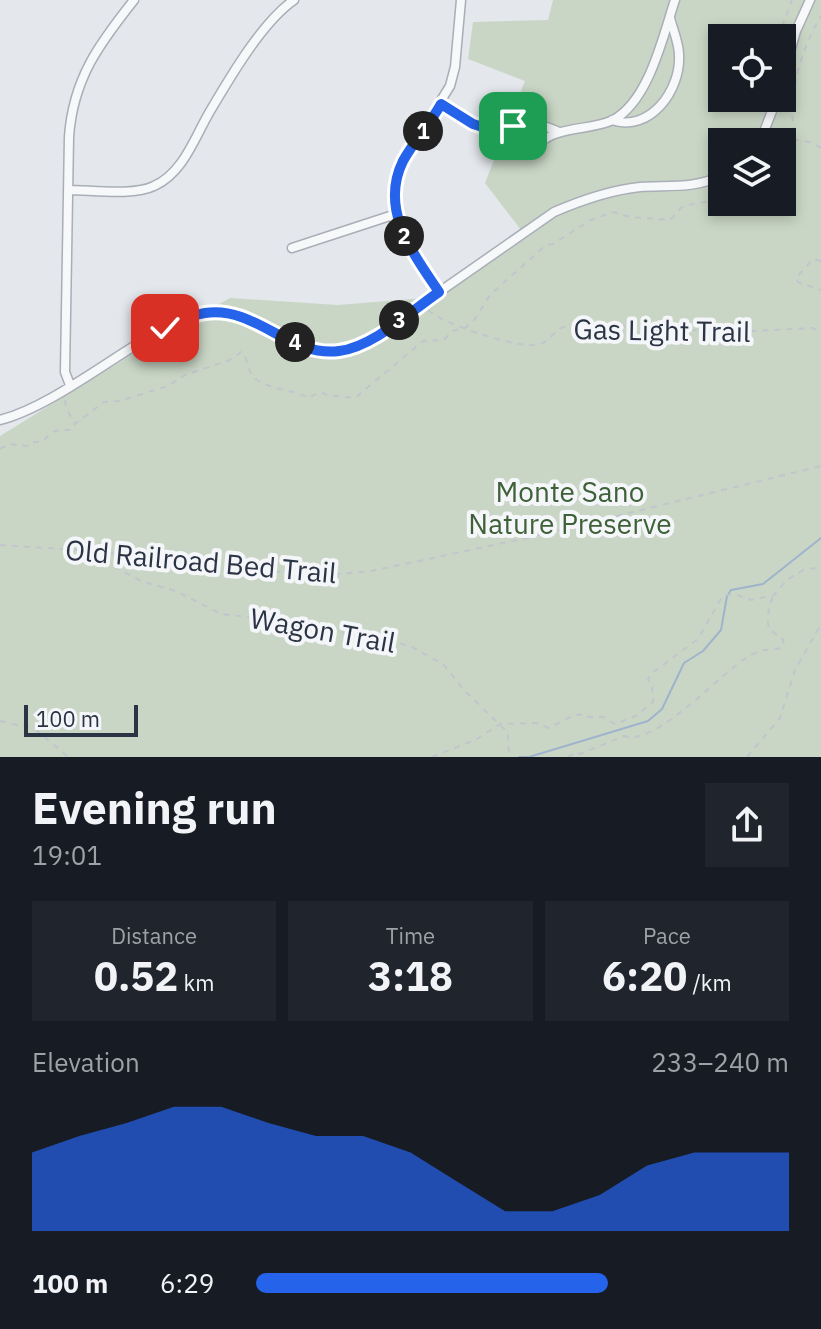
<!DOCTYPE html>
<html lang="en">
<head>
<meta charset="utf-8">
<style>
  body { margin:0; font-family:"IBM Plex Sans",sans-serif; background:#20242c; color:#f1f3f6; height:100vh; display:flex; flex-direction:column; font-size:30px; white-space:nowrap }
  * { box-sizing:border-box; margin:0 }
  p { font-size:26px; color:#9ea1a6 }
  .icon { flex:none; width:44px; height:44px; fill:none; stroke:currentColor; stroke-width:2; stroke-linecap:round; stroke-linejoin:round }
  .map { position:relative; height:757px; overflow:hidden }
  .drawer { display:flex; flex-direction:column; background:#171b24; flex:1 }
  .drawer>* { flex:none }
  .controls { position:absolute; left:708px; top:24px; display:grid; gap:16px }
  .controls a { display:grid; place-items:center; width:88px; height:88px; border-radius:0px; background:#171b24; box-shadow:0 4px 12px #0003; font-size:40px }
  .scale { position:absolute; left:24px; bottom:20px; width:114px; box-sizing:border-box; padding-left:8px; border:4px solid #2b3445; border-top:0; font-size:22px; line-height:28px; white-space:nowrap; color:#2b3445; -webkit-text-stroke:6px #f4f6f9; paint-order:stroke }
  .pin { position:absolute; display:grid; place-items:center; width:68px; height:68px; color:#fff; margin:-34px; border-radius:16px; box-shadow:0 4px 12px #0006 }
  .km { position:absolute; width:40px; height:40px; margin:-20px; border-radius:50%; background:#222; color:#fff; font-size:22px; line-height:40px; text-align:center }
  .round { display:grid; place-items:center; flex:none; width:84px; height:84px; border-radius:0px; background:#20242c }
  .summary { display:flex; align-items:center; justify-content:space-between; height:136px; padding:0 32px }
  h1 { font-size:44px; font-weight:800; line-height:60px }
  .metrics { display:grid; grid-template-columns:repeat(3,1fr); gap:12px; height:136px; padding:8px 32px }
  .metrics div { display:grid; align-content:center; border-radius:0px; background:#20242c; text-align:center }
  .metrics b { font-size:40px; font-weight:800 }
  .metrics small { font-size:22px; font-weight:400 }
  .metrics p { font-size:22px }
  .chart { height:224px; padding:16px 32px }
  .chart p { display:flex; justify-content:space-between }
  .chart svg { width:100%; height:144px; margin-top:8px; fill:#2563eb; opacity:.7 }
  ul { padding:0 32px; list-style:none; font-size:26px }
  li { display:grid; grid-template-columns:128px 96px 1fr; align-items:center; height:60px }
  li i { height:20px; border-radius:10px; background:#2563eb }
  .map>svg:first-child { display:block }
  .green { fill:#c9d6c5; fill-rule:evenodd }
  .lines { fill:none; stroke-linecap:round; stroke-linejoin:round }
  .stream { stroke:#9fb4cc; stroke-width:2 }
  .minor-casing { stroke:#a9aeb7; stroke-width:11 }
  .path { stroke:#c2c5cb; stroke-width:2; stroke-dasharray:6 6; stroke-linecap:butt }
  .minor { stroke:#f7f8fa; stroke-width:8 }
  .route-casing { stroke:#fff; stroke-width:16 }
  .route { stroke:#2563eb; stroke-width:10 }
  .labels { text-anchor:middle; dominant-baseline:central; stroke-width:8; stroke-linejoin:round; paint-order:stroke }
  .street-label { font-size:28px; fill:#2b3445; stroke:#f4f6f9 }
  .park-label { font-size:28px; fill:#3f6138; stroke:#f4f6f9 }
</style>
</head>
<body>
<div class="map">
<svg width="821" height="757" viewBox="0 0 821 757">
  <rect width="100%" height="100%" fill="#e4e7ec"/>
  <!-- green -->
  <path class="green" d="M 553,0 L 821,0 L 821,757 L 0,757 L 0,436 L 170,331 L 230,298 L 338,305 L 436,297 L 524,234 L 485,183 L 525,81 L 468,59 L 473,22 L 548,20 ZM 722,38 L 782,38 L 782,98 L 722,98 ZM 722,142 L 782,142 L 782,202 L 722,202 Z"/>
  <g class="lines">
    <!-- stream -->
    <path class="stream" d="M 519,757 L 529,757 L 648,721 L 662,709 L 684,663 L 703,651 L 721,630 L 727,596 L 731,590 L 763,584 L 821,538"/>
    <defs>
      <path id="minor" d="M 782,80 L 796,31 L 810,0
        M 441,104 L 473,124 L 530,144 C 541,143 547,136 558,133 C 576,127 596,128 613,120 C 649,101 663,36 675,0
        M 612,120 C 650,133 681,90 679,55 C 679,43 673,30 670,18
        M 502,133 C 528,116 532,121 559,132
        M 760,142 L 777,98
        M 68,190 C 92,190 133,196 154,186 C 183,173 194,139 209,113 C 229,79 262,22 294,0
        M 292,248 L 396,214
        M 439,292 C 411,249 380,213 404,160 L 450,86 L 455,67 L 461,0
        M 70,385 L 65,372 L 69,137 C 73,79 99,44 134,0
        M 0,420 C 46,408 102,365 144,340 C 162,329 182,316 204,313 C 254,305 288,355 337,351 C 346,351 356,346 366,343 L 554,212 C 582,200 610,190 640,187 C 668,185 697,189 722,175"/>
    </defs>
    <!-- minor casing -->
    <use href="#minor" class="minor-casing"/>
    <!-- path -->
    <path class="path" d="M 778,38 L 792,0
      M 793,139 L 813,143 L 821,148
      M 782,153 C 787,149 792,145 793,138 C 796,129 791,117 792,107 C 795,74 804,44 821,16
      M 821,261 L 813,259 L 796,278 L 798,282 L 821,290
      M 428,310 C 442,324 523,351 541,344 C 551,340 555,329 566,326 L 666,326 L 713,333 L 812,328 L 821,331
      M 65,400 L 66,407 L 74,423
      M 0,449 L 9,444 L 28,446 L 30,443 L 44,441 C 51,430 58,429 71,430 L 75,424 L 104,402 L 119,401 L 168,386 L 185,375 L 230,360 L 241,352 C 250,360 246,373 257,380 C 272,390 295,390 308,398 L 320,392 L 327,395 L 355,398 L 423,341 L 444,340 L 452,331 L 465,328 L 475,319 L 490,295 L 546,245 L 553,244 L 589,221 L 613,212 L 630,217 L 670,220 L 682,207 C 694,202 710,204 722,196
      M 0,545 L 94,551 L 226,568 L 329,575 L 371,571 L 527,538 L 821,466
      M 95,552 L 113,566 L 141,581 L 176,591 L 221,614 L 301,623 L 321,631 L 365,634 L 410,646 L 443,664 L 465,691 L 504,729 L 508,734 L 509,757
      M 0,721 L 35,729 L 68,757
      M 432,757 L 475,740 L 500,724 L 536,723 L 549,728 L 572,716 L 584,714 L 588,717 L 603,717 L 615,724 L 636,716 L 653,702 L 652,684 L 648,680 L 651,674 L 698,639 L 723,595 L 737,595 L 751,600 L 774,595 L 787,580 L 805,569 L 821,568
      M 568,757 L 576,752 L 580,754 L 624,736 C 657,747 720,672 751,655 C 762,648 769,651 780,648 L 784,644 L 782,637 C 778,635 774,634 771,630 C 764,623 770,604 773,596
      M 747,757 L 780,718 L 795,670 L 821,624"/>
    <!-- minor -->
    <use href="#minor" class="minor"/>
  </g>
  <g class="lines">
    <defs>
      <path id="route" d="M 165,328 C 178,322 191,315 205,313 C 255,305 290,358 339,351 C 373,347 411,311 439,292 C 413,253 379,210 403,161 C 414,141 430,124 441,104 L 473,124 L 502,133 L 513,126"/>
    </defs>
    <!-- route casing -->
    <use href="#route" class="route-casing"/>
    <!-- route -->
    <use href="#route" class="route"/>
  </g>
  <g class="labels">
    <!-- street labels -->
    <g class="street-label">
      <text transform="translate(662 330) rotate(1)">Gas Light Trail</text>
      <text transform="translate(201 561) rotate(5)">Old Railroad Bed Trail</text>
      <text transform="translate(323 630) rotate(10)">Wagon Trail</text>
    </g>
    <!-- park labels -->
    <g class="park-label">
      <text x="570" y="491">Monte Sano<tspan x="570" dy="32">Nature Preserve</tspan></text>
    </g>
  </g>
</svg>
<div class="controls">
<a><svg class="icon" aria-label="locate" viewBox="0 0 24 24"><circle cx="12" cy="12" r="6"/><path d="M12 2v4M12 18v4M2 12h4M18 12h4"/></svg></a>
<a><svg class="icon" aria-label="layers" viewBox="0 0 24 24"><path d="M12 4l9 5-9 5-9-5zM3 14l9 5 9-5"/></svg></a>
</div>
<div class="scale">100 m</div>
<div class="pin" style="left:513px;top:126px;background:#1e9e55"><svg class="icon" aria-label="arrive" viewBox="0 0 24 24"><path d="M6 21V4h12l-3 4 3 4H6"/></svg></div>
<div class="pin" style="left:165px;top:328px;background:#d93025"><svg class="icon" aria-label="check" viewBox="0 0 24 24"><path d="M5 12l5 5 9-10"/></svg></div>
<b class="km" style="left:423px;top:131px">1</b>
<b class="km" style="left:404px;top:236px">2</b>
<b class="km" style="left:399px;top:320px">3</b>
<b class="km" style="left:295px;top:342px">4</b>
</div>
<section class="drawer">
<div class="summary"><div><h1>Evening run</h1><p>19:01</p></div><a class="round"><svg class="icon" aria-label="share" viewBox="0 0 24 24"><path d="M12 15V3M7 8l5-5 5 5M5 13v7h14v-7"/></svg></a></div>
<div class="metrics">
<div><p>Distance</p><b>0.52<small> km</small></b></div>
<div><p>Time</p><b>3:18</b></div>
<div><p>Pace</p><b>6:20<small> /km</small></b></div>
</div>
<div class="chart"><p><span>Elevation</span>233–240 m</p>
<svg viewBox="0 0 160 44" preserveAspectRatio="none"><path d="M0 44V20L10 15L20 11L30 6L40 6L50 11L60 15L70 15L80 20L90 29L100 38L110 38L120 33L130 24L140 20L150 20L160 20V44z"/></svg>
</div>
<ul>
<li><b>100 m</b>6:29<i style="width:66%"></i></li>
</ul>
</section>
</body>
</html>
